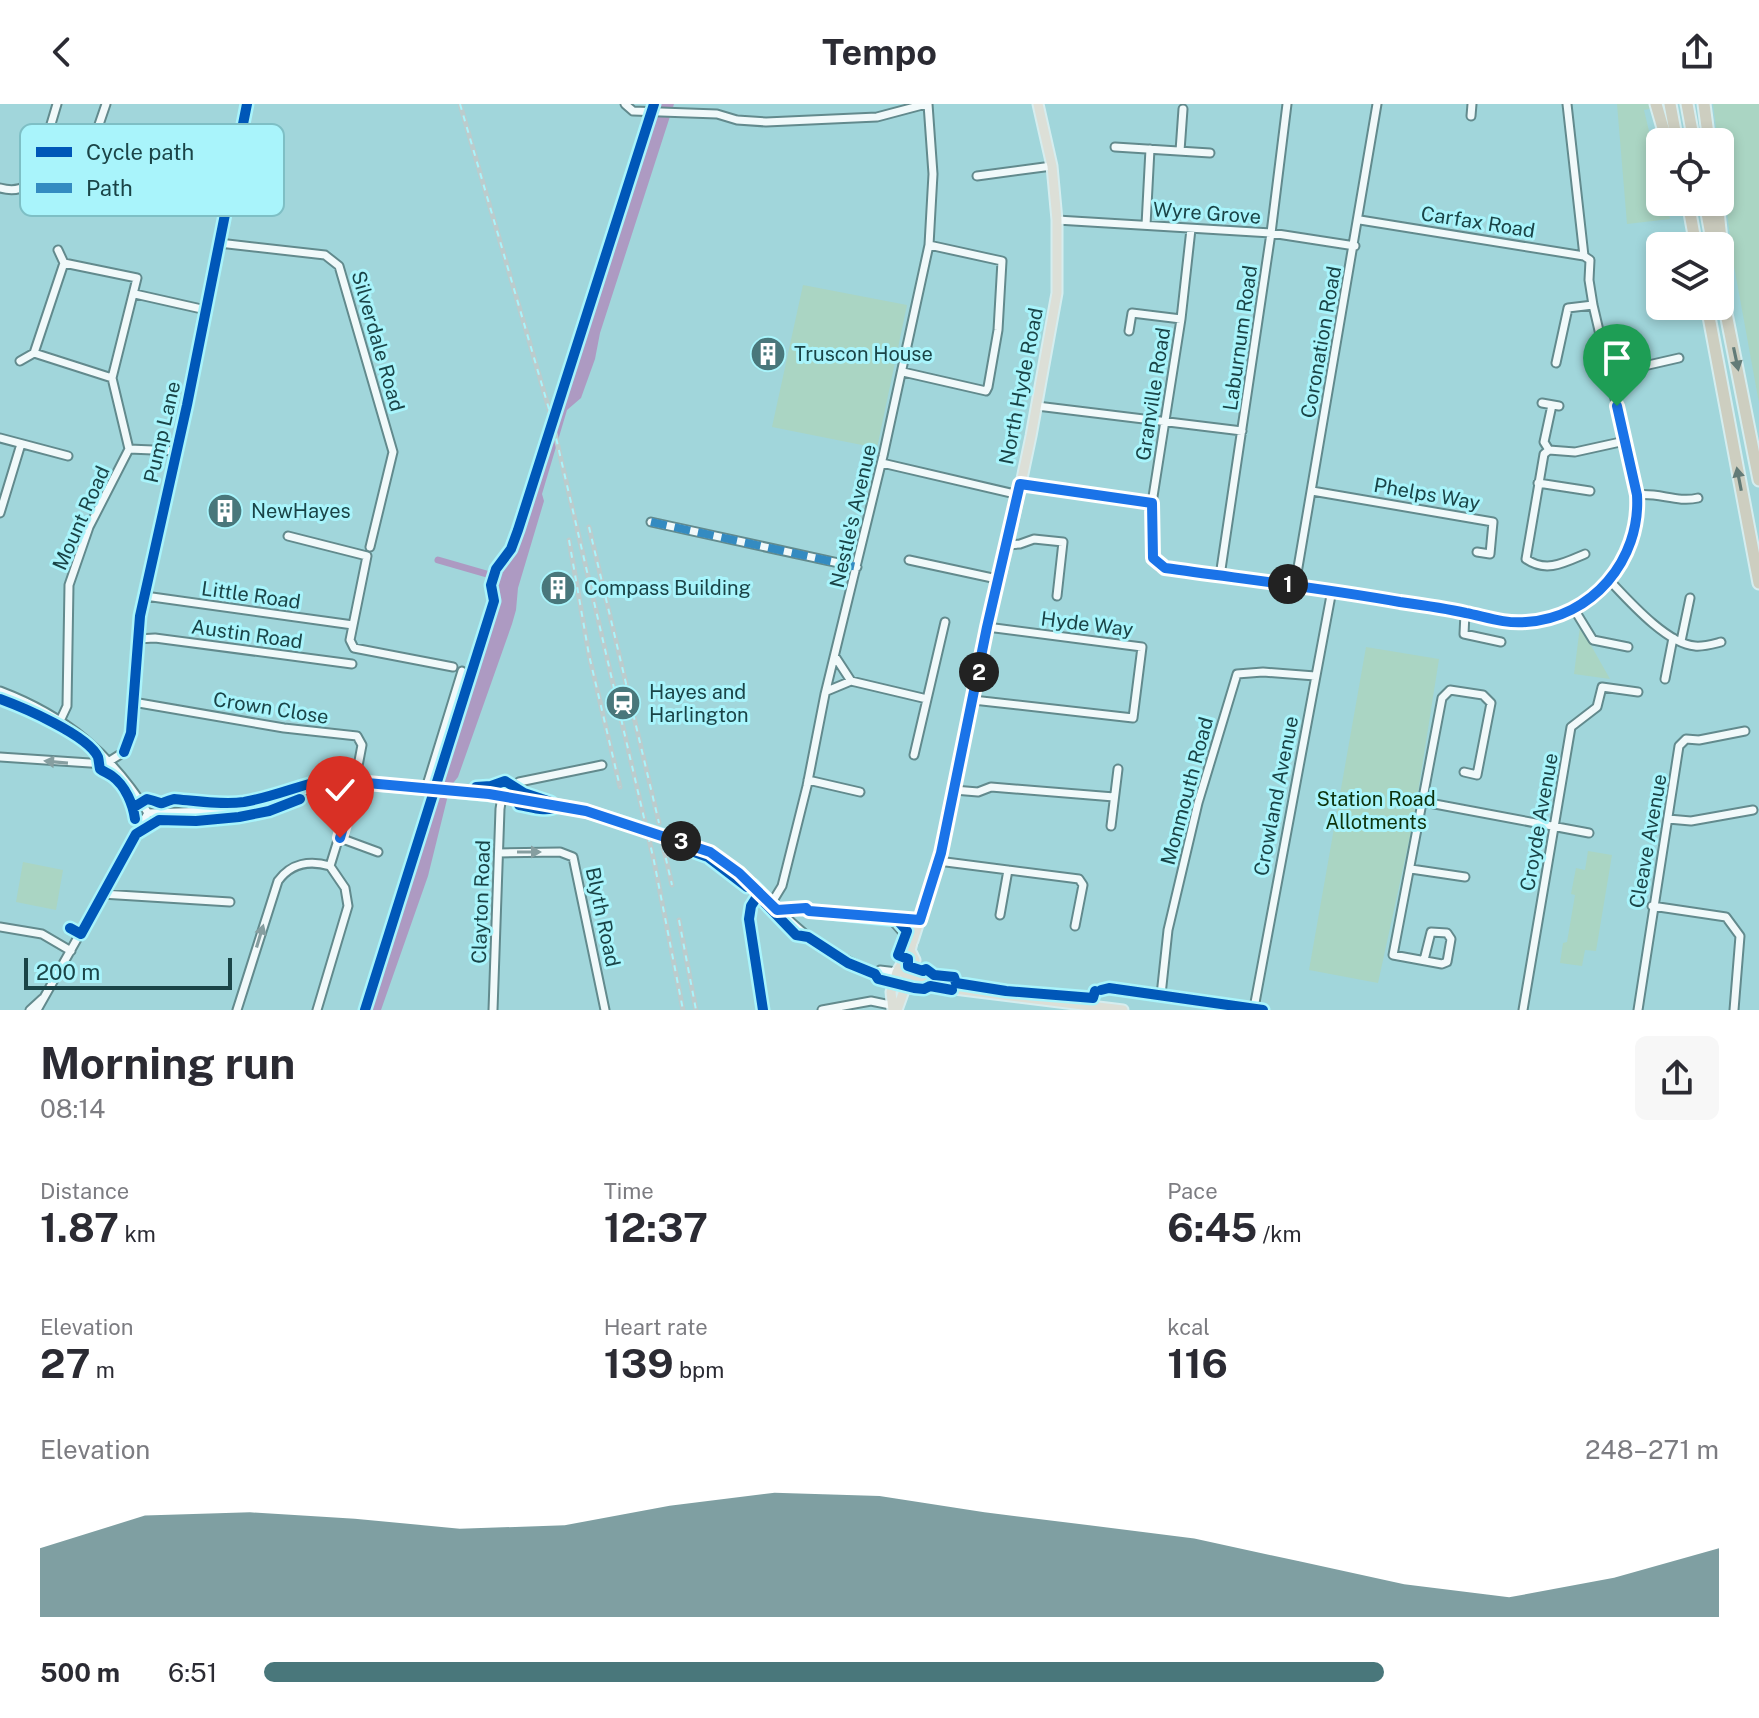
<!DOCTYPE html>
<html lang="en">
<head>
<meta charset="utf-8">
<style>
  body { margin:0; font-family:"Public Sans",sans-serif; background:#f7f7f7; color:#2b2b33; height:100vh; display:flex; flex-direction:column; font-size:30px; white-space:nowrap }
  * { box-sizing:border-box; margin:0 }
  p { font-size:26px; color:#7c7c81 }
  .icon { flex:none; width:44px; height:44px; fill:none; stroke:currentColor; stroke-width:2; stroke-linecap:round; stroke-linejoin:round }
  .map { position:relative; height:906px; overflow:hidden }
  .sheet { display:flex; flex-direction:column; background:#fff; flex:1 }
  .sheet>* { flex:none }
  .buttons { position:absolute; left:1646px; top:24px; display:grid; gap:16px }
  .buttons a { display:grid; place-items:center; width:88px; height:88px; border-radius:12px; background:#fff; box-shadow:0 4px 12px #0003; font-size:40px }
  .scale { position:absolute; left:24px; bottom:20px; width:208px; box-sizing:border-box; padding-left:8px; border:4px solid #1a4447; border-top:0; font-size:22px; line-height:28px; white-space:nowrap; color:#1a4447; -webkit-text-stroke:6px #a9f4fb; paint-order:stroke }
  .pin { position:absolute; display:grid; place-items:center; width:68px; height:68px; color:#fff; margin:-82px -34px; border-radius:50% 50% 50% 0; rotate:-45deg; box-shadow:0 0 8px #0007 }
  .pin .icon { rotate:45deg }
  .km { position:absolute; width:40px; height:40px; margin:-20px; border-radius:50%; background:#222; color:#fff; font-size:22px; line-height:40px; text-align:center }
  .round { display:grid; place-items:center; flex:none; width:84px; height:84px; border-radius:12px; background:#f7f7f7 }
  .overview { display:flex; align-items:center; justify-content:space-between; height:136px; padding:0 40px }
  h1 { font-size:44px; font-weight:700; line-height:60px }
  .figures { display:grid; grid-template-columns:repeat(3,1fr); gap:12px; height:136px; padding:8px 40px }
  .figures div { display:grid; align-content:center }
  .figures b { font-size:40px; font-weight:700 }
  .figures small { font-size:22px; font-weight:400 }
  .figures p { font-size:22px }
  .chart { height:224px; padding:16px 40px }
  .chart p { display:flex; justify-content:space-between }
  .chart svg { width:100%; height:144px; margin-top:8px; fill:#49777b; opacity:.7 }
  ul { padding:0 40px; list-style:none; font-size:26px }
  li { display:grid; grid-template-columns:128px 96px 1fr; align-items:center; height:60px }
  li i { height:20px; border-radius:10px; background:#49777b }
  header { display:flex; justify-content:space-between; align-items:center; height:104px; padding:0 40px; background:#fff; font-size:36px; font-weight:700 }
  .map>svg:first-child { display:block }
  .green { fill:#aad5c3 }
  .water { fill:#ad9ac2 }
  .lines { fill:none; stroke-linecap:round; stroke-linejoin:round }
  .canal { stroke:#ad9ac2; stroke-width:7 }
  .minor-casing { stroke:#628a8d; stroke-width:11 }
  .major-casing { stroke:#d5edef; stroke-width:13 }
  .highway-casing { stroke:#d5edef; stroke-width:15 }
  .minor { stroke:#f1f9fa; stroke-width:7 }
  .major { stroke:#dcdfd7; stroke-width:9 }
  .highway { stroke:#cdcec0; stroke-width:11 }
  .rail-casing { stroke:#bbcccd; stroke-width:5 }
  .rail { stroke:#a9f4fb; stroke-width:2; stroke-dasharray:6; stroke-linecap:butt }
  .minor-bridge-casing { stroke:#628a8d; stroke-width:11; stroke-linecap:butt }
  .minor-bridge { stroke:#f1f9fa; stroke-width:7 }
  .quiet { stroke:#348bc1; stroke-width:8; stroke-dasharray:16 8; stroke-linecap:butt }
  .cycleway-casing { stroke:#a9f4fb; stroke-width:15 }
  .cycleway { stroke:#0057b8; stroke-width:10 }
  .oneway { fill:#627b77 }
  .oneway2 { fill:#869ea0 }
  .route-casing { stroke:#fff; stroke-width:16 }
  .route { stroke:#1a73e8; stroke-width:10 }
  .labels { text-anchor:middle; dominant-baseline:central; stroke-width:6; stroke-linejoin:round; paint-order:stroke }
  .street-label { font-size:20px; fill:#1a4447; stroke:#a9f4fb }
  .poi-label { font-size:20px; fill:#1a4447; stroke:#a9f4fb; text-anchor:start }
  .park-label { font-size:20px; fill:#0d320c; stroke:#a9f4fb }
  .key { fill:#a9f4fb; stroke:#7ebfc5; stroke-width:2 }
  .key-label { font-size:22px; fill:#1a4447 }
</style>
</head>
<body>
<header><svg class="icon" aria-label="back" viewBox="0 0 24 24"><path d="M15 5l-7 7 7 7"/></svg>Tempo<svg class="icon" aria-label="share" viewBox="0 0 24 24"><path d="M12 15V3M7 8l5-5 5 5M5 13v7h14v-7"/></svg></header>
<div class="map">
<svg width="1759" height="906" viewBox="0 0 1759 906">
  <rect width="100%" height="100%" fill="#a1d6db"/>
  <!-- green -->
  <path class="green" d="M 1617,0 L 1669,0 L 1644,6 L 1660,73 L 1660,98 L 1666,98 L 1670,115 L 1627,120 Z
    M 1713,0 L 1759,0 L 1759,299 L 1734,162 L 1720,56 L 1720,38 L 1718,38 Z
    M 803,181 L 907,201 L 877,344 L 772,323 Z
    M 1580,522 L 1610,575 L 1574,570 Z
    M 1366,543 L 1439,555 L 1414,714 L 1378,879 L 1309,866 Z
    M 1588,747 L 1612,751 L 1596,847 L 1585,846 L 1582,862 L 1560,859 L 1563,839 L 1567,838 L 1575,791 L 1571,790 L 1576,764 L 1585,766 Z
    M 23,758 L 63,766 L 56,806 L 16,798 Z"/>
  <!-- water -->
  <path class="water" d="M 656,0 L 674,0 L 600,229 L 595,255 L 581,294 L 567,306 L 542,390 L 544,397 L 518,484 L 516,506 L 512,520 L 458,673 L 450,683 L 428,772 L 381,906 L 368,906 L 498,493 L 499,487 L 494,480 L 498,467 L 506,462 L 514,443 Z"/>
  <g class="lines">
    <!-- canal -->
    <path class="canal" d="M 438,456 L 504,475"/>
    <defs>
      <path id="minor" d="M 57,0 L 35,74 L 38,89 L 68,95 L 76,88 L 106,0
        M 625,0 L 633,7 L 717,10 L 737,16 L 766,18 L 877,13 L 926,0
        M 1567,0 L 1584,152
        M 1471,12 L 1472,0
        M 1115,43 L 1210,49
        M 1180,47 L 1183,5
        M 977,72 L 1052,62
        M 0,84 C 15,88 25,85 35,74
        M 1057,116 L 1271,129 L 1355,142
        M 1146,121 L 1150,45
        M 1191,125 L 1181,215 L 1152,399 L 1153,454 L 1160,463 L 1332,486 L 1512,518 C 1593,519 1647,456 1634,376 L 1593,201 L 1589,176 L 1590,156 L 1584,152 L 1360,116
        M 219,139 L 325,151 L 339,162 L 393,348 L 370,443
        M 58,146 L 64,159
        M 64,159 L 137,174 L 112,274 L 34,249 Z
        M 135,190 L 206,206
        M 1129,227 L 1132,209 L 1181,215
        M 20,257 L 34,249
        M 1556,259 L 1568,204 L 1593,201
        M 903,268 L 986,287 L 988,283 L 998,226 L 1002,157 L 929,141
        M 1609,270 L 1679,254
        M 1542,299 L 1559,302
        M 1037,302 L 1242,327
        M 0,334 L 68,352
        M 129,345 L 177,347
        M 1549,346 L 1544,338 L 1552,301
        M 882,359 L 1019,391
        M 1538,379 L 1590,387
        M 1020,380 L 1152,399
        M 1312,387 L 1493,418 L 1490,450 L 1477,448
        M 1637,391 C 1658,388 1677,399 1698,394
        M 0,409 L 21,340
        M 651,418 L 857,463
        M 288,432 L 367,452 L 350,536 L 354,544 L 453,563
        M 1008,441 L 1020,440 L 1034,435 L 1063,438 L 1057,492
        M 1585,450 C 1564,459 1546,469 1526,455 L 1544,350 L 1549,346 L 1575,348 L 1625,337
        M 909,456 L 997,475
        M 1220,472 L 1271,129 L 1287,0
        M 1610,477 C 1629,497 1667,540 1695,542 C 1703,543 1713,540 1721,538
        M 1295,481 L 1377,0
        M 145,492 L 353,521
        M 1574,505 L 1593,536 L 1628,543
        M 1465,509 L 1464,530 L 1501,538
        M 137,535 L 155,534 L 352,560
        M 1681,537 L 1690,494
        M 836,554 L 851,577
        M 1665,575 L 1673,534
        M 0,587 C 66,612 111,650 148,709
        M 827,587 L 851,577 L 927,595
        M 973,596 L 1133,614 L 1142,543 L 987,523
        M 133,598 L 284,624 L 357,632 L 362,641 L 355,678
        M 60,617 L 67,602 L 69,481 L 89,423 L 129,345 L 112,274
        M 914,651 L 945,518
        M 0,653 L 105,660 L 124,648 L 130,636 L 140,512 L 187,301 L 247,0
        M 808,676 L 860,688
        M 426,684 L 462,567
        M 954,686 L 978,688 L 991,683 L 1114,693
        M 502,692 L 519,678 L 602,661
        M 1424,698 L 1589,729
        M 148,709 L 241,706 L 324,681 L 348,678 L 502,692 L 586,707 L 641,724
        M 1668,715 L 1691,717 L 1753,706
        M 1111,722 L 1118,665
        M 340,734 L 378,748
        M 671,734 C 689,739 707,744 722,755 C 760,781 786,820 825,845 C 837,852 873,867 878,875 L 894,879
        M 499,749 L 560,748 L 573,753 L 605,906
        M 938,757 L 1079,775 L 1083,781 L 1075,822
        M 330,762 L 356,678
        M 1411,765 L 1465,773
        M 760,788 L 751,802 L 749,815 L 763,906
        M 102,790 L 230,798
        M 771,800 L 782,782 L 807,682 L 825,590 L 883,352 L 929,141 L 933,70 L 928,0
        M 1652,802 L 1726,813 L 1740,832 L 1734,906
        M 809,807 L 920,816
        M 1000,811 L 1008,766
        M 892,816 L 913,840
        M 0,823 L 42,830 L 71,847
        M 1424,856 L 1431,828 L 1447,829 L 1451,835 L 1447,858 L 1442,860 L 1393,851 L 1442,594 L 1450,586 L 1483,591 L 1491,599 L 1477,671 L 1464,668
        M 875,870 L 880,866 L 897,868
        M 1101,886 L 1109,884 L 1263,906
        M 1161,891 L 1168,826 L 1198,699 L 1237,570 L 1263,568 L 1315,572
        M 1254,904 L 1332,486
        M 30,906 L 42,895
        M 37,906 L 148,709
        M 237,906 L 278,777 C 291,759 310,756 330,762
        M 317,906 L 348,802 L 345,784 L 330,762
        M 493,906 L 500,705 L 502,692
        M 822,906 L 871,897 L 895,902
        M 1523,906 L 1571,623 L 1597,603 L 1602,583 L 1638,588
        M 1638,906 L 1679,642 L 1686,635 L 1699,636 L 1745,627"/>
      <path id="major" d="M 905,870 L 923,876 L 930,882
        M 894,879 C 905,883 918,888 930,882 L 1123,906
        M 893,906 L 891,888 L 897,868 L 910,846 L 941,749 L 987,523 L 1008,441 L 1031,332 L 1057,189 L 1057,116 L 1052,62 L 1038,0
        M 897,906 L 915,856 L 910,846"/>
      <path id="highway" d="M 1656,0 L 1667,38
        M 1670,0 L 1677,38
        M 1687,0 L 1694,38
        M 1704,0 L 1709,38
        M 1688,98 L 1696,142
        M 1705,98 L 1713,142
        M 1717,98 L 1721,135 L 1721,184
        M 1720,179 L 1759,376
        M 1707,202 L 1759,479"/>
    </defs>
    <!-- minor casing -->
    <use href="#minor" class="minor-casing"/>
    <!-- major casing -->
    <use href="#major" class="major-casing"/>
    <!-- highway casing -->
    <use href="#highway" class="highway-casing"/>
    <!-- minor -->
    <use href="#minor" class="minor"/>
    <!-- major -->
    <use href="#major" class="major"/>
    <!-- highway -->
    <use href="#highway" class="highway"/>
    <defs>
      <path id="rail" d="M 460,0 L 551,312 L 654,757 L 683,906
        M 589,423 L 659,719
        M 569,436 L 589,551 L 620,683
        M 663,742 L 672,781
        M 679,816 L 696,906"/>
    </defs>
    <!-- rail casing -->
    <use href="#rail" class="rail-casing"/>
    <!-- rail -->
    <use href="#rail" class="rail"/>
    <defs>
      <path id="minor-bridge" d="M 641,724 L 671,734"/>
    </defs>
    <!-- minor-bridge casing -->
    <use href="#minor-bridge" class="minor-bridge-casing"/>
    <!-- minor-bridge -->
    <use href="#minor-bridge" class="minor-bridge"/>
    <!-- quiet -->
    <path class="quiet" d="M 651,418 L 857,463"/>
    <defs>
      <path id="cycleway" d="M 0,595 C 22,603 88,631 98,653 C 99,657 99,661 100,665 C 104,668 108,669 112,672 C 126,682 133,701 135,715
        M 124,648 L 131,629 L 140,512 L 187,301 L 247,0
        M 476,683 L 491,682 L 505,677 L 524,689 L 551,698 L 553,701 L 586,707 L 671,734
        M 134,703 L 147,695 C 168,700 154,701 174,695 C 196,697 222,701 244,698 C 280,692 312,675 349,672 L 356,678 L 502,692 L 516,694 L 519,701 C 531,703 547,709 558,702
        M 136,730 L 159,716 L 196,717 L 239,713 L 269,707 L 300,695
        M 671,734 L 672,740 L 708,753 L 747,783 L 753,781 L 777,806 L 806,804 L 809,807 L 897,816 L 907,827 L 898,851 L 908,855 L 908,862 L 923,867 L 926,865 L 934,871 L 954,873 L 956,879 L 1006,887 L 1093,894 L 1095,887
        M 760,788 L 751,802 L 749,815 L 763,906
        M 765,799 L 796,831 L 808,833 L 848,859 L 875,870 L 878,875 L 914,884 L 924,885 L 930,882 L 952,886
        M 70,824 L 81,830 L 136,730
        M 1101,886 L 1109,884 L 1263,906
        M 365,906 L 494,497 L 491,481 L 496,465 L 511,445 L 518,426 L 654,0"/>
    </defs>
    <!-- cycleway casing -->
    <use href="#cycleway" class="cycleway-casing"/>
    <!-- cycleway -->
    <use href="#cycleway" class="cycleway"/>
  </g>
  <!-- one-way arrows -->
  <defs><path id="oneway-solid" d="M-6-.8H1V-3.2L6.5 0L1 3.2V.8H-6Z" transform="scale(2)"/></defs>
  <g class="oneway">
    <use href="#oneway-solid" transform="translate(1736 255) rotate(78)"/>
    <use href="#oneway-solid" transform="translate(1739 375) rotate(-101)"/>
  </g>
  <g class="oneway2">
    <use href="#oneway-solid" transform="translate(56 658) rotate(-175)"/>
    <use href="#oneway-solid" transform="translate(529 748)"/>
    <use href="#oneway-solid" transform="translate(260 832) rotate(-73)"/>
  </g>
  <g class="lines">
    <defs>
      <path id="route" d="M 340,734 L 356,678 L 489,690 L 586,707 L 710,748 L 739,769 L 777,806 L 806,804 L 809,807 L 920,816 L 941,749 L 987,523 L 1020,380 L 1152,399 L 1153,454 L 1165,464 C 1243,475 1322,484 1400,498 C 1422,501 1444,504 1466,509 C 1486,513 1505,520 1526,518 C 1592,514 1641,456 1637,391 L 1617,302"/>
    </defs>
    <!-- route casing -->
    <use href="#route" class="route-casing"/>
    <!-- route -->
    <use href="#route" class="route"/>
  </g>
  <!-- icons -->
  <defs>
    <symbol id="building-disc" viewBox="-11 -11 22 22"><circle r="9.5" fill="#49777b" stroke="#a9f4fb"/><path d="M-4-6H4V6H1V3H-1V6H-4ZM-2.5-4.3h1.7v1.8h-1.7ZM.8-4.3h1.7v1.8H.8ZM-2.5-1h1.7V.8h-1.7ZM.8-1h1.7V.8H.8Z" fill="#fff"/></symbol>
    <symbol id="station-disc" viewBox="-11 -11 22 22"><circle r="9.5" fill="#49777b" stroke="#a9f4fb"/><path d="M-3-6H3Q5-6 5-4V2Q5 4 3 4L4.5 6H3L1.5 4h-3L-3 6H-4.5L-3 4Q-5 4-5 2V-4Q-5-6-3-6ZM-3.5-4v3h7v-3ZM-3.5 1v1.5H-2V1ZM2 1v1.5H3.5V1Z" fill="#fff"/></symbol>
  </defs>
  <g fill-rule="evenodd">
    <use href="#building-disc" x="748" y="230" width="40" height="40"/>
    <use href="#building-disc" x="205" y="387" width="40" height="40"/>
    <use href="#building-disc" x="538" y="464" width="40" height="40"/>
    <use href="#station-disc" x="603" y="579" width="40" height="40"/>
  </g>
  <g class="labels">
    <!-- street labels -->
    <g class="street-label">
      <text transform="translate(1207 109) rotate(4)">Wyre Grove</text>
      <text transform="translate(1478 118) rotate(9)">Carfax Road</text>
      <text transform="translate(1240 234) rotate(-82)">Laburnum Road</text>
      <text transform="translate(378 237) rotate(74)">Silverdale Road</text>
      <text transform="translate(1321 238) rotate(-80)">Coronation Road</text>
      <text transform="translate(1021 282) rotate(-79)">North Hyde Road</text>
      <text transform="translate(1153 290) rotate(-81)">Granville Road</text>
      <text transform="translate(162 328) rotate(-77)">Pump Lane</text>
      <text transform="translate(1427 390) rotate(10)">Phelps Way</text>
      <text transform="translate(853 412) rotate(-77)">Nestle's Avenue</text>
      <text transform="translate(81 414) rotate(-66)">Mount Road</text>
      <text transform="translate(251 491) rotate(8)">Little Road</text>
      <text transform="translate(1087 520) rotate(7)">Hyde Way</text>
      <text transform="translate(247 530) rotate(8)">Austin Road</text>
      <text transform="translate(271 604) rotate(9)">Crown Close</text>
      <text transform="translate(1187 687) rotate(-75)">Monmouth Road</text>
      <text transform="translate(1276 692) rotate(-79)">Crowland Avenue</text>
      <text transform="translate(1539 718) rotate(-80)">Croyde Avenue</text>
      <text transform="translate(1648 737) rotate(-80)">Cleave Avenue</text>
      <text transform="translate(481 798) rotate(-88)">Clayton Road</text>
      <text transform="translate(603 813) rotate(78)">Blyth Road</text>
    </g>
    <!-- poi labels -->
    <g class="poi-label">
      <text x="794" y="250">Truscon House</text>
      <text x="251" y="407">NewHayes</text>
      <text x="584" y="484">Compass Building</text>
      <text x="649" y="588">Hayes and<tspan x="649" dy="23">Harlington</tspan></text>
    </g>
    <!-- park labels -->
    <g class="park-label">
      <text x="1376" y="695">Station Road<tspan x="1376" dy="23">Allotments</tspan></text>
    </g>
  </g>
  <!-- legend -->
  <rect x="20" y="20" width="264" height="92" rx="12" class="key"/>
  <rect x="36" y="43" width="36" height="10" fill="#0057b8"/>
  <rect x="36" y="79" width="36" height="10" fill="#348bc1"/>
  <g class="key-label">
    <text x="86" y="56">Cycle path</text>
    <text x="86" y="92">Path</text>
  </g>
</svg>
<div class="buttons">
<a><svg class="icon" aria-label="locate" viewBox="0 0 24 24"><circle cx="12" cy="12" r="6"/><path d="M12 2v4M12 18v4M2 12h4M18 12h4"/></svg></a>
<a><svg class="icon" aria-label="layers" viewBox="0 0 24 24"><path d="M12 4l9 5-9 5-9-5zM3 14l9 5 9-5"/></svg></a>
</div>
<div class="scale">200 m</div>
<div class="pin" style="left:1617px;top:302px;background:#1e9e55"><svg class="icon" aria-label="arrive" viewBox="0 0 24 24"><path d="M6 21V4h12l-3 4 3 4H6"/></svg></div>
<div class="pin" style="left:340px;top:734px;background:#d93025"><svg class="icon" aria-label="check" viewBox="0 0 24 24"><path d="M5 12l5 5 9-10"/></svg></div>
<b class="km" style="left:1288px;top:480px">1</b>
<b class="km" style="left:979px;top:568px">2</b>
<b class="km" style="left:681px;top:737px">3</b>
</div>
<section class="sheet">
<div class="overview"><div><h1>Morning run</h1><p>08:14</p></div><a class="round"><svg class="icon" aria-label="share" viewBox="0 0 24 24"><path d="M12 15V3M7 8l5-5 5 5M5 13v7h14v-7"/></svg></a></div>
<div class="figures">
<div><p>Distance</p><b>1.87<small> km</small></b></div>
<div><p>Time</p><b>12:37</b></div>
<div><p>Pace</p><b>6:45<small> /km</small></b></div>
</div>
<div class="figures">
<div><p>Elevation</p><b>27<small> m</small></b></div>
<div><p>Heart rate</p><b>139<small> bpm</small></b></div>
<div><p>kcal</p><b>116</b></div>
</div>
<div class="chart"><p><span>Elevation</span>248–271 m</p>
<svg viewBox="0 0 160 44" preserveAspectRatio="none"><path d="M0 44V23L10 13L20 12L30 14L40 17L50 16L60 10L70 6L80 7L90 12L100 16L110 20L120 27L130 34L140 38L150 32L160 23V44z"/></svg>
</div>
<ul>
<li><b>500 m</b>6:51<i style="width:77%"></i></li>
</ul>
</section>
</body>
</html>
